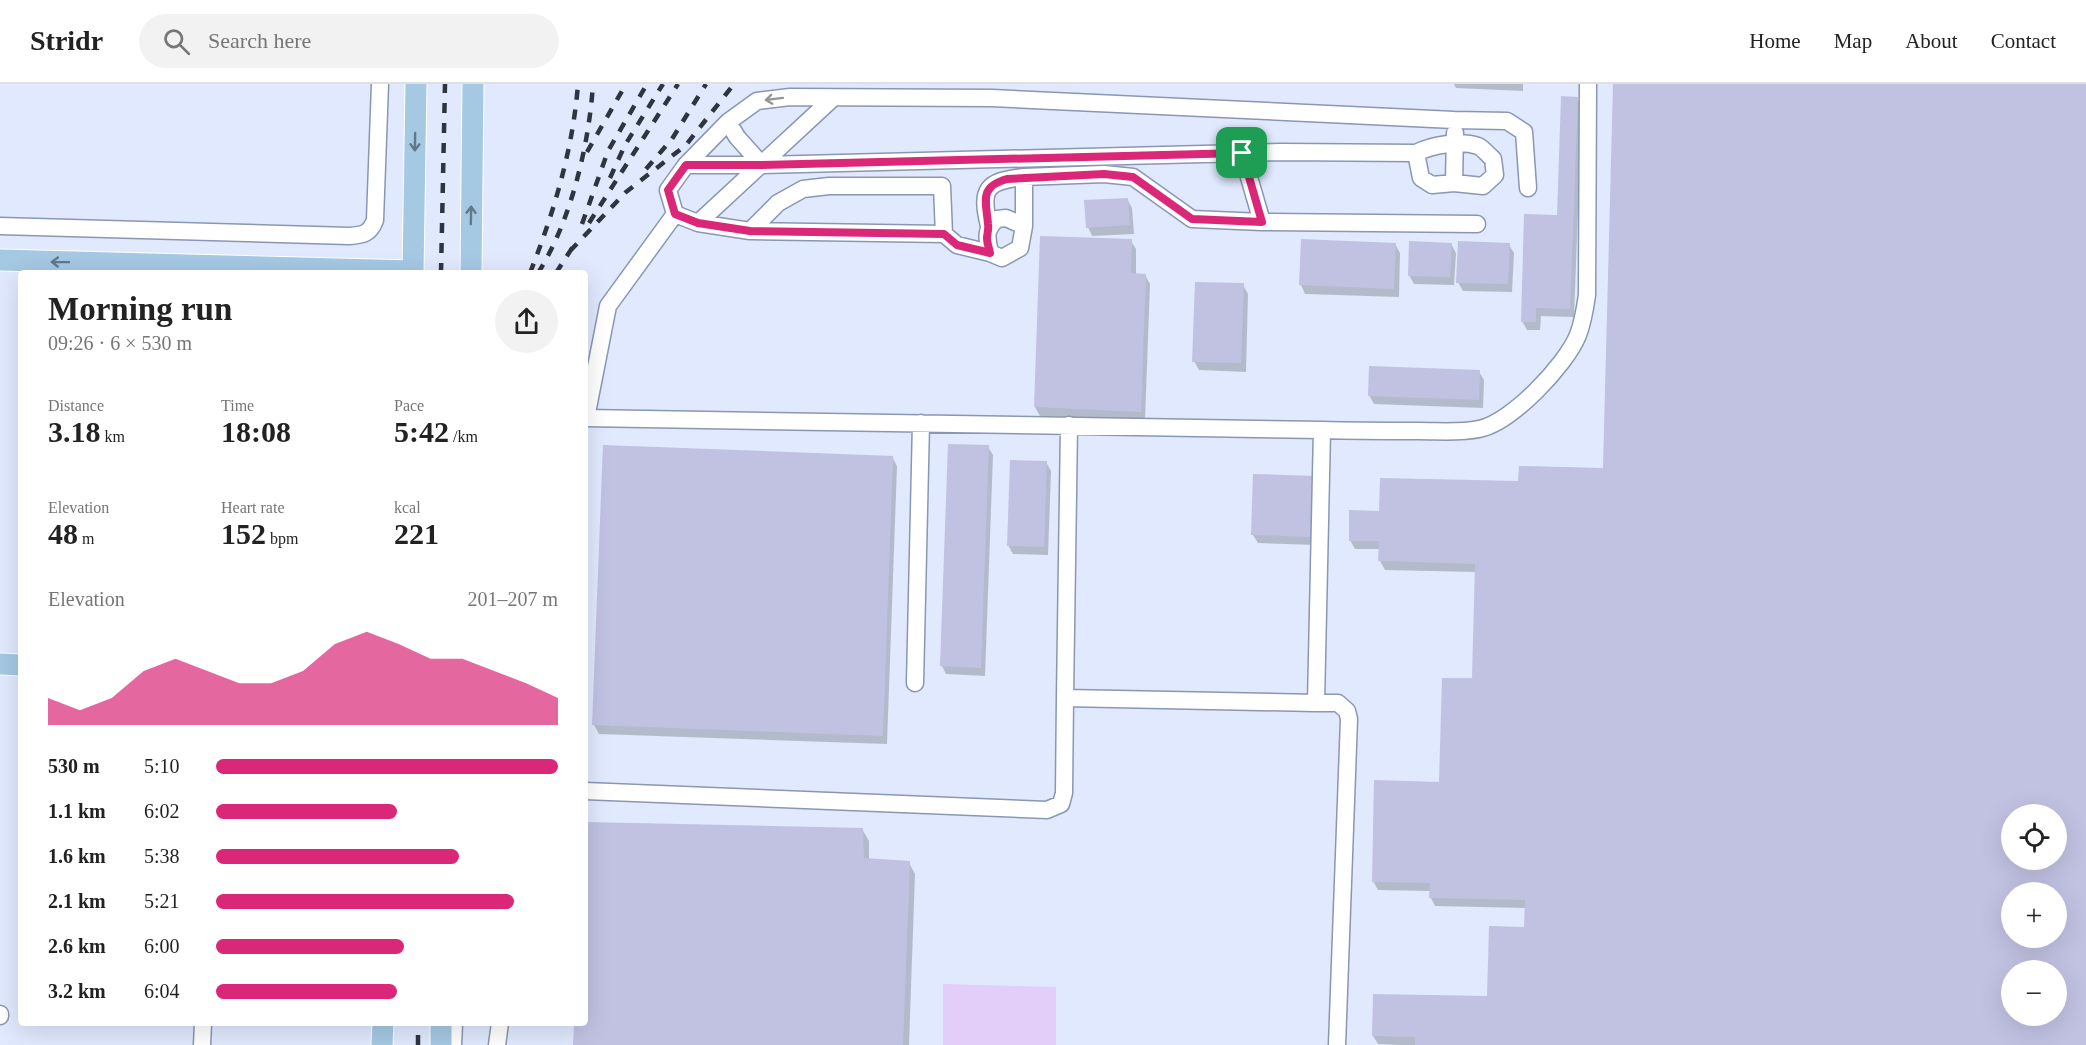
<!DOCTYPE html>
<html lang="en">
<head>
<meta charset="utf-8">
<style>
  body { margin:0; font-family:"Times New Roman",serif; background:#f2f2f2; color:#222; height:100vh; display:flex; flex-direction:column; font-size:22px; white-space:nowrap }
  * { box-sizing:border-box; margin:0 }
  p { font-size:20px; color:#767676 }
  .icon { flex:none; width:33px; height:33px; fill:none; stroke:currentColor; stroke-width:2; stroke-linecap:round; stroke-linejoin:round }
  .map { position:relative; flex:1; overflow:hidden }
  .details { position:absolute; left:18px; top:186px; width:570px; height:756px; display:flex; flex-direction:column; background:#fff; border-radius:6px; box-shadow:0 6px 24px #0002 }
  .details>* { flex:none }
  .buttons { position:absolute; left:2001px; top:720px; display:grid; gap:12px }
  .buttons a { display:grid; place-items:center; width:66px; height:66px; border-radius:50%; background:#fff; box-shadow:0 6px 24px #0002; font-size:30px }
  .pin { position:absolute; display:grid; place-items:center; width:51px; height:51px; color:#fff; margin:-26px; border-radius:12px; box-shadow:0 3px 9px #0006 }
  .round { display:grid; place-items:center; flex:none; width:63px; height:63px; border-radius:32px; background:#f2f2f2 }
  .summary { display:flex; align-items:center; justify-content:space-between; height:102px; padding:0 30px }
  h1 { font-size:33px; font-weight:700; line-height:45px }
  .metrics { display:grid; grid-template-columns:repeat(3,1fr); gap:9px; height:102px; padding:6px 30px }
  .metrics div { display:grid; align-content:center }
  .metrics b { font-size:30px; font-weight:700 }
  .metrics small { font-size:16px; font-weight:400 }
  .metrics p { font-size:16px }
  .chart { height:168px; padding:12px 30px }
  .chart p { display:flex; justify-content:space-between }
  .chart svg { width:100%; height:108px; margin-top:6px; fill:#db2777; opacity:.7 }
  ul { padding:0 30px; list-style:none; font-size:20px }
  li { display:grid; grid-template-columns:96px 72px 1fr; align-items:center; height:45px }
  li i { height:15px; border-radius:8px; background:#db2777 }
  header { display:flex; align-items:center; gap:36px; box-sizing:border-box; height:84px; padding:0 30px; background:#fff; border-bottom:2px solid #e0e0e0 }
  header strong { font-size:28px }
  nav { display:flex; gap:33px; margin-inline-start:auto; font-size:21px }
  .search { width:420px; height:54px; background:#f2f2f2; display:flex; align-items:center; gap:15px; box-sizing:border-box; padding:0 21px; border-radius:33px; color:#767676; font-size:22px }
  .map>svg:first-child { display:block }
  .green { fill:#e3cdf9 }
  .shadow { fill:#0003; fill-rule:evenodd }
  .building { fill:#c1c1e2; fill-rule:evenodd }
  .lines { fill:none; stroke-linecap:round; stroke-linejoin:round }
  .minor-casing { stroke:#8997b4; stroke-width:19 }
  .major-casing { stroke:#fff; stroke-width:23 }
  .minor { stroke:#fff; stroke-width:16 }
  .major { stroke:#a5c8e3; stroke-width:21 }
  .rail { stroke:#2f3540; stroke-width:4.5; stroke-dasharray:10 10; stroke-linecap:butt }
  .oneway { stroke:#939599 }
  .oneway2 { stroke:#61778a }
  .route-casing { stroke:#fff; stroke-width:12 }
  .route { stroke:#db2777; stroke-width:8 }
</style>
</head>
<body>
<header>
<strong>Stridr</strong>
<div class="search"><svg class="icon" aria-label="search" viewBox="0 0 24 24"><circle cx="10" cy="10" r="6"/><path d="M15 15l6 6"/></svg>Search here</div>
<nav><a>Home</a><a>Map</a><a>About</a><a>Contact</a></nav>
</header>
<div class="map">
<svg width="2086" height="961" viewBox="0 0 2086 961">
  <rect width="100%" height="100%" fill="#e0e9fd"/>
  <!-- green -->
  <path class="green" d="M 943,900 L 1056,903 L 1056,961 L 943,961 Z"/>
  <!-- shadow -->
  <path class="shadow" d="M 1454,0 L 1523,0 L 1523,7 L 1456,4 Z
    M 1614,0 L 2086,0 L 2086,961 L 1400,961 L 1378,960 L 1373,952 L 1488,914 L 1526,844 L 1527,824 L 1435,822 L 1431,814 L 1431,807 L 1378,806 L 1373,797 L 1441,700 L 1473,596 L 1476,488 L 1385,486 L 1380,477 L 1380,465 L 1355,465 L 1350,456 L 1381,428 L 1520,399 L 1605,385 ZM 2012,730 L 2056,730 L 2056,776 L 2012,776 ZM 2012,808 L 2056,808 L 2056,854 L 2012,854 ZM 2012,886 L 2056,886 L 2056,932 L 2012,932 Z
    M 1577,14 L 1582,23 L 1574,233 L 1541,232 L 1540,246 L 1527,246 L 1522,237 L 1559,133 Z
    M 1127,115 L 1132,124 L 1134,150 L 1092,152 L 1088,143 Z
    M 1042,153 L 1131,157 L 1136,165 L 1136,191 L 1145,191 L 1150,200 L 1145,336 L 1040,332 L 1035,323 Z
    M 1302,157 L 1395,160 L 1400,169 L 1399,213 L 1305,210 L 1301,201 Z
    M 1451,160 L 1456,169 L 1454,201 L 1414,200 L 1409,191 Z
    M 1509,161 L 1514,169 L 1512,208 L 1463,207 L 1458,198 Z
    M 1243,201 L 1248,210 L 1246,288 L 1199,286 L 1194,277 Z
    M 1479,288 L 1484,296 L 1483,324 L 1374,320 L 1369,311 Z
    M 988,363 L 993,371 L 985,592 L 946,590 L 942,582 Z
    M 892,373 L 897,382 L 887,660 L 599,650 L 594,641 Z
    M 1046,378 L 1051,387 L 1048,471 L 1013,470 L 1008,461 Z
    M 1314,393 L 1317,461 L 1258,459 L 1253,451 Z
    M 585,740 L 862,745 L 869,757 L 869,776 L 909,779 L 915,790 L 909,961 L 574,961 L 575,939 L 585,939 Z"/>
  <!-- building -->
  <path class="building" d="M 1613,0 L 2086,0 L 2086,961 L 1415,961 L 1415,953 L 1372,952 L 1373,910 L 1487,912 L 1489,842 L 1524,843 L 1525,816 L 1429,814 L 1430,799 L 1372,798 L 1374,696 L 1439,698 L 1442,594 L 1472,594 L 1475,480 L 1378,477 L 1379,457 L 1349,457 L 1349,426 L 1379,427 L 1380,394 L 1518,397 L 1519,382 L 1603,384 ZM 2012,730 L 2056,730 L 2056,776 L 2012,776 ZM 2012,808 L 2056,808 L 2056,854 L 2012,854 ZM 2012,886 L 2056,886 L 2056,932 L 2012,932 Z
    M 1561,12 L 1578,13 L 1570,225 L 1536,224 L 1536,238 L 1521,238 L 1524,130 L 1557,131 Z
    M 1128,114 L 1130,141 L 1086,144 L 1084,116 Z
    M 1040,152 L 1132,155 L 1131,189 L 1146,190 L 1141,328 L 1034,323 Z
    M 1301,155 L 1396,159 L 1394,205 L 1299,201 Z
    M 1409,157 L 1452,159 L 1450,193 L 1408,192 Z
    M 1458,157 L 1510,159 L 1508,200 L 1456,199 Z
    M 1195,198 L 1244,199 L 1241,279 L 1192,278 Z
    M 1369,282 L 1480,286 L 1479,316 L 1368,312 Z
    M 948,360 L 989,361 L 981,584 L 940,582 Z
    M 603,361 L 893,372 L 883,652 L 592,641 Z
    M 1010,376 L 1047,377 L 1044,463 L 1007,462 Z
    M 1253,390 L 1315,392 L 1313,453 L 1251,451 Z
    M 585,738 L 863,744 L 864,774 L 910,777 L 903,961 L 573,961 L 574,939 L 585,939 Z"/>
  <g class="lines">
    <defs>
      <path id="minor" d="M 728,38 L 737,53 L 762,81
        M 1242,69 L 1262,138
        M 686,81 L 762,81 L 1281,68 L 1416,69 C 1432,61 1460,56 1478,62 C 1483,64 1488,71 1493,75 L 1495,91 L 1483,102 L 1454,99 L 1432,101 L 1421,94 L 1416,69
        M 1454,99 L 1455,49
        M 675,130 L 698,139 L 833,14
        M 698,139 L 750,147 L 944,150 L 957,161 L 990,169 L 1002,174 L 1020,164 L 1024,142 L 1024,93 L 1104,90 L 1133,93 L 1192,135 L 1262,138 L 1477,140
        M 0,142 L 349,152 C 363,151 370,150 375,136 L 380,0
        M 989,142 C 980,105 986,97 1024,93
        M 750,147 L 778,119 L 803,105 L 829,102 L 942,102 L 944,150
        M 990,169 C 987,153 984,147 997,135 L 1006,134 L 1024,142
        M 585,334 L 1322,346
        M 586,334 L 608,222 L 675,130 L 668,106 L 686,81 L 728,38 L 757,17 L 790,13 L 992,14 L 1454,36 L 1507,37 L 1524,48 L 1528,104
        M 915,599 L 921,339
        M 1065,614 L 1069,341
        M 1316,619 L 1338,619 L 1347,627 L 1349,635 L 1337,961
        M 585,707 L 1047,726 L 1061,720 L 1064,709 L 1065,614 L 1316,619 L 1322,346 C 1355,347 1387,347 1419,347 C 1439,347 1460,349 1479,345 C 1511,339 1566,281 1578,251 C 1583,238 1585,225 1587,211 L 1588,0
        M 0,930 L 0,932
        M 202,961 L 203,939
        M 453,961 L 454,939
        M 497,961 L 500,939"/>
      <path id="major" d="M 0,176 L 413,187
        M 413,189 L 416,0
        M 471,189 L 473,0
        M 0,580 L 21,581
        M 382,961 L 383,939
        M 441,961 L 441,939"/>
    </defs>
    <!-- minor casing -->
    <use href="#minor" class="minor-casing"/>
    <!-- major casing -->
    <use href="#major" class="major-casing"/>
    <!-- minor -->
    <use href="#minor" class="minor"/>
    <!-- major -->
    <use href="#major" class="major"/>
    <!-- rail -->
    <path class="rail" d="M 587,68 L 626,0
      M 646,85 L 672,55 L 706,0
      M 610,94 L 625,61 L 663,0
      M 589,139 L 678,0
      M 582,140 L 608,67 L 647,0
      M 570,167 L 626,108 L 686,61 L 734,0
      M 441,189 L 445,0
      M 530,189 C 554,128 573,65 578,0
      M 538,189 C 571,137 589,61 593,0
      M 556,189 L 574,161
      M 418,961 L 418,939"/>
  </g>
  <!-- one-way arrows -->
  <defs><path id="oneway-shaft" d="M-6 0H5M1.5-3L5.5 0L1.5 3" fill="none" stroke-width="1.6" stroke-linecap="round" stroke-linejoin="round" transform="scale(1.5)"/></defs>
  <use class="oneway" href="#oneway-shaft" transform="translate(774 15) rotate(173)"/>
  <g class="oneway2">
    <use href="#oneway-shaft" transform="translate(415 58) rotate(91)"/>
    <use href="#oneway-shaft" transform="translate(471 131) rotate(-89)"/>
    <use href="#oneway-shaft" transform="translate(60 178) rotate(-179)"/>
  </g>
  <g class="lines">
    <defs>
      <path id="route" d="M 1242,69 L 1262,138 L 1192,135 L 1133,93 L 1104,90 L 1007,95 C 979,103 986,116 988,140 C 989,145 987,150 987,154 C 987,159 989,164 990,169 L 957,161 L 944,150 L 750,147 L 698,139 L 675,130 L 668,106 L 686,81 L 762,81 Z"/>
    </defs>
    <!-- route casing -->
    <use href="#route" class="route-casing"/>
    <!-- route -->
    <use href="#route" class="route"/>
  </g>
</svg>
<div class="buttons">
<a><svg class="icon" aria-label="locate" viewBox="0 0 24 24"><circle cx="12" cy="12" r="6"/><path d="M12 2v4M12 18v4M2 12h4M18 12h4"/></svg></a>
<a>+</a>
<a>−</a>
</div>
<div class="pin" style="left:1242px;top:69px;background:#1e9e55"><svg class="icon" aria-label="arrive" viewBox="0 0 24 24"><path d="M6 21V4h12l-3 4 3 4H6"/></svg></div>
<section class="details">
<div class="summary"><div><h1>Morning run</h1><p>09:26 · 6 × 530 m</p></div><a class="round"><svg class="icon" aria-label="share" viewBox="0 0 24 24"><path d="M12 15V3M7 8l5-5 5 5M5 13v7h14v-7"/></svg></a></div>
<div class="metrics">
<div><p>Distance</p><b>3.18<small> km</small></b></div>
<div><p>Time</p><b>18:08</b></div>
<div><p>Pace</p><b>5:42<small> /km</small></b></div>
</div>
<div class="metrics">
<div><p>Elevation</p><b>48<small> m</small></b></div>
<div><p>Heart rate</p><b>152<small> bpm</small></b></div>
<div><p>kcal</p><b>221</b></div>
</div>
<div class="chart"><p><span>Elevation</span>201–207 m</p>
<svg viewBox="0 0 160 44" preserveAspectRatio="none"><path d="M0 44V33L10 38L20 33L30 22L40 17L50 22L60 27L70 27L80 22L90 11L100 6L110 11L120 17L130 17L140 22L150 27L160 33V44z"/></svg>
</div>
<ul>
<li><b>530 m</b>5:10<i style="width:100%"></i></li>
<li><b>1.1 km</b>6:02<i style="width:53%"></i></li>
<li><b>1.6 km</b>5:38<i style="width:71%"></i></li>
<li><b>2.1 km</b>5:21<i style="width:87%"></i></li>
<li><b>2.6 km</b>6:00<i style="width:55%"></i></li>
<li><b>3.2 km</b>6:04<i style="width:53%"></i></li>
</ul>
</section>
</div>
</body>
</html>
